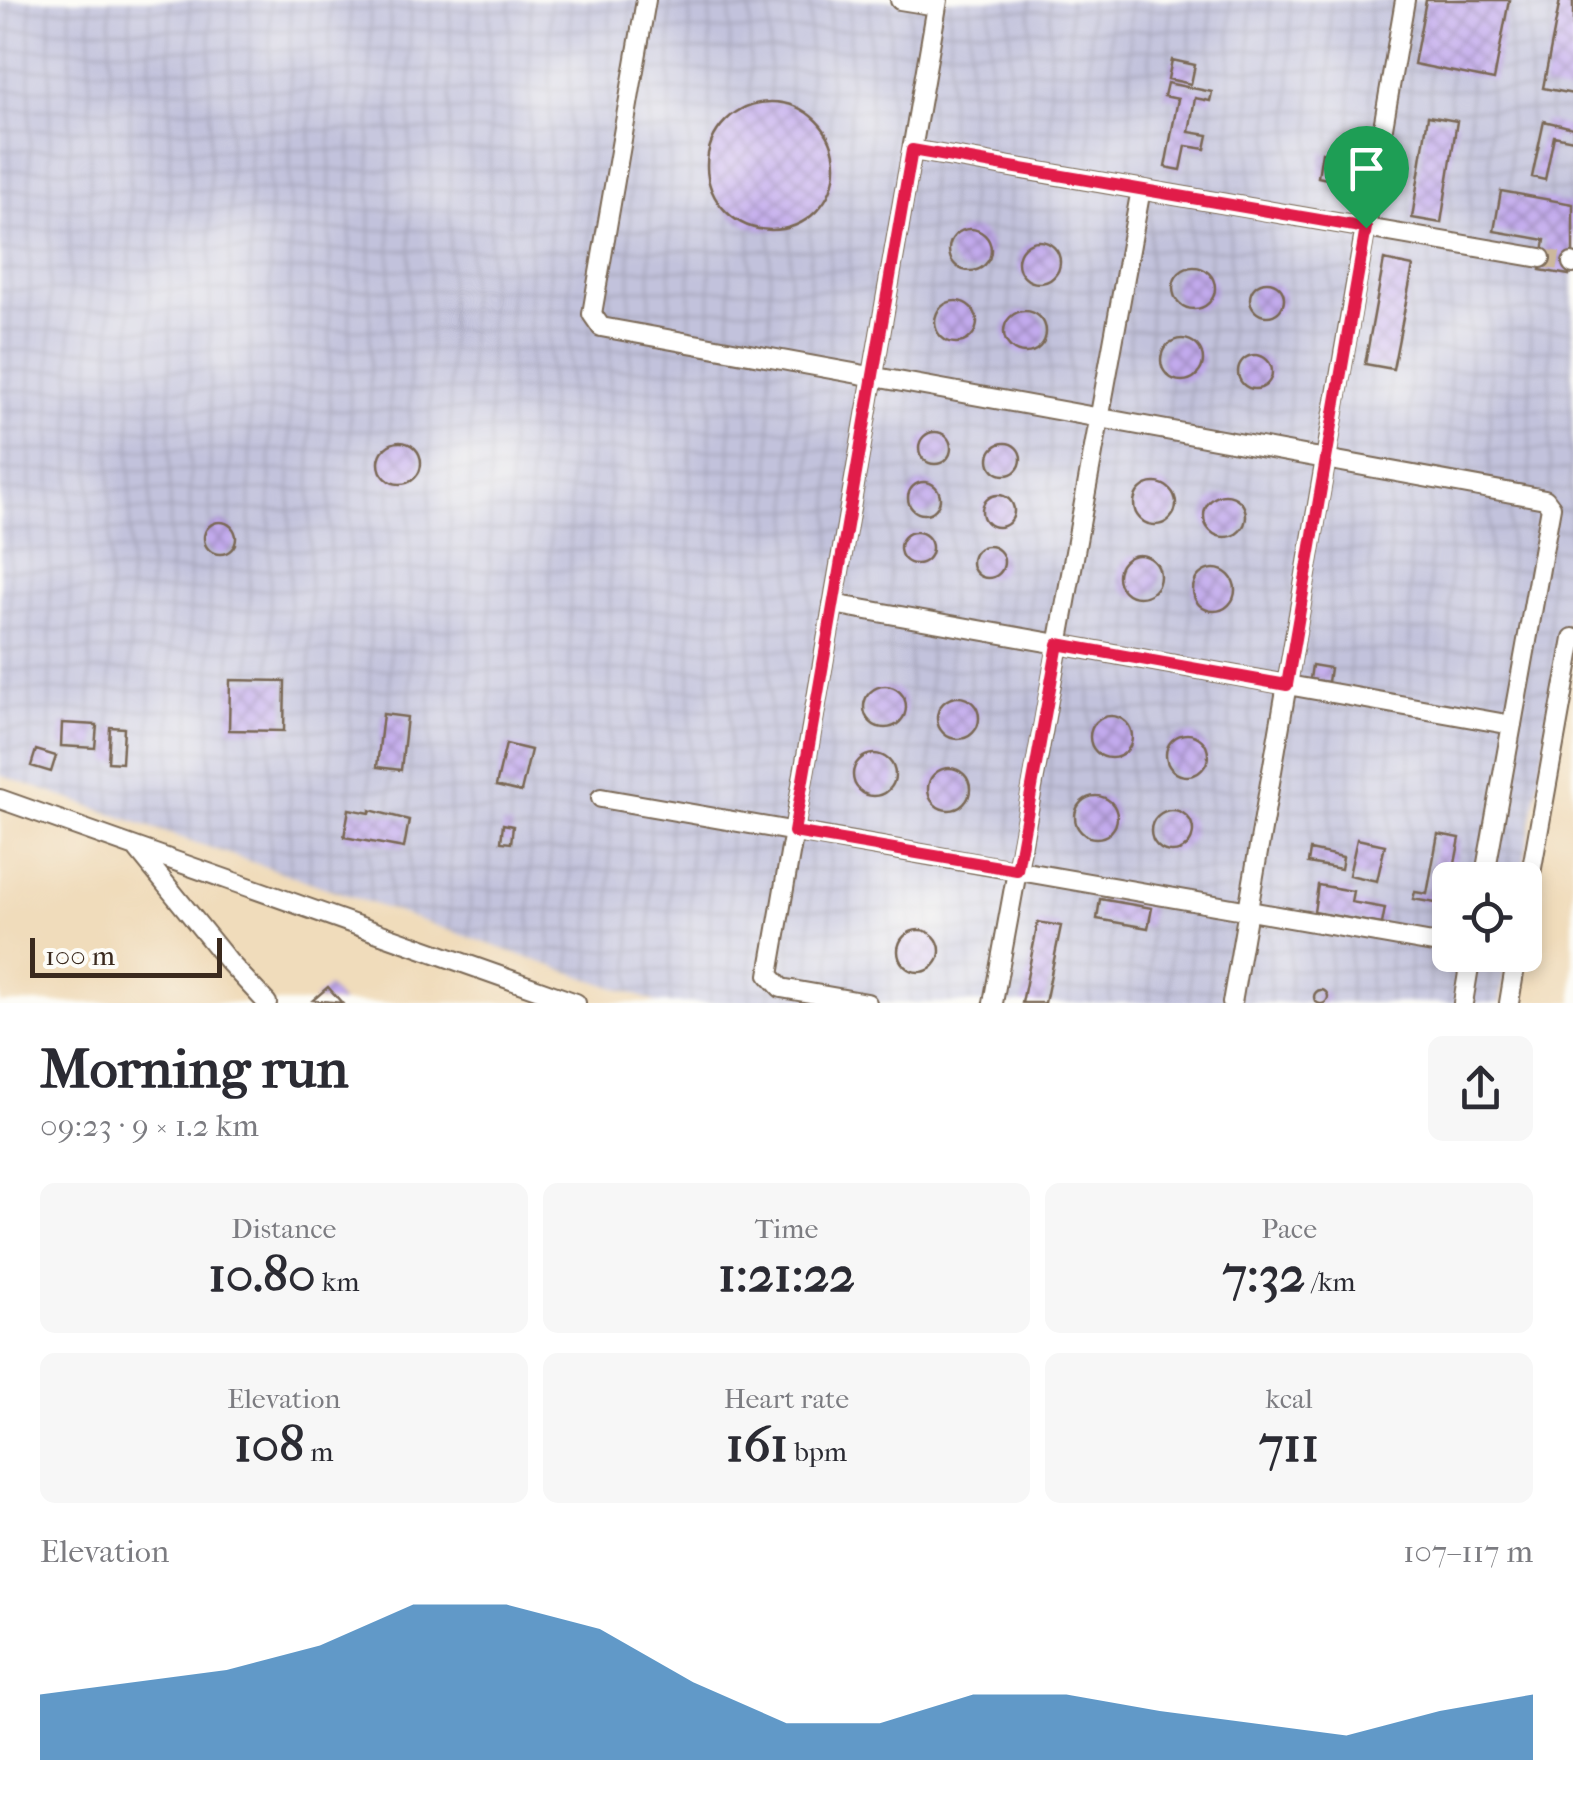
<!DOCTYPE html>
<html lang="en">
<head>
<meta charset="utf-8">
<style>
  body { margin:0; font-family:"IM FELL French Canon",serif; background:#f7f7f7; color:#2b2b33; height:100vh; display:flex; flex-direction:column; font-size:38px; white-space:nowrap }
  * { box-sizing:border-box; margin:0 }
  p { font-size:32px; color:#7c7c81 }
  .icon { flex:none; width:55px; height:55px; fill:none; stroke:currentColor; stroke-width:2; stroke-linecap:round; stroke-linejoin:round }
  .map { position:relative; height:1003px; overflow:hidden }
  .drawer { display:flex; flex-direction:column; background:#fff; flex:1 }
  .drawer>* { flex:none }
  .fabs { position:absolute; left:1432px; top:862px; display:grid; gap:20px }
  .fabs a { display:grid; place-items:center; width:110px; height:110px; border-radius:15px; background:#fff; box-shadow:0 5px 15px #0003; font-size:50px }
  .scale { position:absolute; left:30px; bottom:25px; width:192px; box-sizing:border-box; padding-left:10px; border:5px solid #3b2a1e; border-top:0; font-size:28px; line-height:35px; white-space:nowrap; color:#3b2a1e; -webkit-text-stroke:8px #fdfcf7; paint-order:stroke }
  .pin { position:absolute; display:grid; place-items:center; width:85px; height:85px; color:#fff; margin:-102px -42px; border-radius:50% 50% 50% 0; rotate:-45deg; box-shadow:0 0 10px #0007 }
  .pin .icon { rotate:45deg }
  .round { display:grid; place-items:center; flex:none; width:105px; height:105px; border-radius:15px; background:#f7f7f7 }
  .head { display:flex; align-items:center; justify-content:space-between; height:170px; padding:0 40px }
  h1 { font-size:55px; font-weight:700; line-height:75px }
  .stats { display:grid; grid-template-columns:repeat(3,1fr); gap:15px; height:170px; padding:10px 40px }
  .stats div { display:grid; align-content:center; border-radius:15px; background:#f7f7f7; text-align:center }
  .stats b { font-size:50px; font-weight:700 }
  .stats small { font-size:28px; font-weight:400 }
  .stats p { font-size:28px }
  .chart { height:280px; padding:20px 40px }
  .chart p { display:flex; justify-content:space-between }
  .chart svg { width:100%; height:180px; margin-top:10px; fill:#1f6fb2; opacity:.7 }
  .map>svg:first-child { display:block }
  .industrial { fill:url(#industrial-grid) }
  .building { fill:url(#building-cross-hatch) }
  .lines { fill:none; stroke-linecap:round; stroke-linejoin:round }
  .minor-tunnel { stroke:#ccb89c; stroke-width:18; stroke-dasharray:18 9; stroke-linecap:butt }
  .minor-casing { stroke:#7a6855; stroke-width:22 }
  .minor { stroke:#fff; stroke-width:18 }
  .route-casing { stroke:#fff; stroke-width:20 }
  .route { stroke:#e11d48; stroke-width:12 }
</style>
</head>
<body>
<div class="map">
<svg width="1573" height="1003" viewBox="0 0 1573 1003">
  <defs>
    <pattern id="industrial-grid" width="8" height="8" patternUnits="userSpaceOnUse" patternTransform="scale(2.5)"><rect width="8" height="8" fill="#c2c2dc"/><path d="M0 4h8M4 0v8" fill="none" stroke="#a8a7bc"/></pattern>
    <pattern id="building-cross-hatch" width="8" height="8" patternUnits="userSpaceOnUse" patternTransform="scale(2.5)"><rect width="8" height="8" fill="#c2aaed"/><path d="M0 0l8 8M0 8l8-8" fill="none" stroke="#9f8bbf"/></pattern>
  </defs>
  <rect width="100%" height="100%" fill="#fdfcf7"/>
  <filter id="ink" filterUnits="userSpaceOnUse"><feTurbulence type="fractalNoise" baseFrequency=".01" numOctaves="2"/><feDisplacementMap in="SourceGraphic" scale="20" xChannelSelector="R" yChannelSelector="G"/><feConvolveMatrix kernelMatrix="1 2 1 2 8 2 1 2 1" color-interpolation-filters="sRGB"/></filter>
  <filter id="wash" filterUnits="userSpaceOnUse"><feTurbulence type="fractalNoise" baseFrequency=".0048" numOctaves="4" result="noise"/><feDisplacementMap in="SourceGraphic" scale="40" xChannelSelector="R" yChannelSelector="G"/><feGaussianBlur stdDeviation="2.25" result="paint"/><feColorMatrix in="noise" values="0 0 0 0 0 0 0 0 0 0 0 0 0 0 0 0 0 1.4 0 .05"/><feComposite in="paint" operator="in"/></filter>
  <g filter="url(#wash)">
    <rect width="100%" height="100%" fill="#f0dcbb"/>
    <!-- industrial -->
    <path class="industrial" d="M 0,0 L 1573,0 L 1573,587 L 1521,880 L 1450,880 L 1450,955 L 1508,955 L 1500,1003 L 659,1003 L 0,775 Z"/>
    <g id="blocks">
      <!-- building -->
      <path class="building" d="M 1426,0 L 1509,0 L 1494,80 L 1414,64 Z
        M 1560,0 L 1573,0 L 1573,94 L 1543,88 Z
        M 1172,60 L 1195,65 L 1191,84 L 1168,79 Z
        M 1167,83 L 1212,92 L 1210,101 L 1195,98 L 1189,132 L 1208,135 L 1205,149 L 1186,146 L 1181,170 L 1165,167 L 1178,99 L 1164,96 Z
        M707 166a64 64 0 1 1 128 0a64 64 0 1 1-128 0Z
        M 1428,116 L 1457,121 L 1441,223 L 1412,218 Z
        M 1544,121 L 1573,128 L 1573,140 L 1554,136 L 1545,180 L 1532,177 Z
        M 1322,152 L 1336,155 L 1331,180 L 1318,177 Z
        M 1501,191 L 1573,204 L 1573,255 L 1569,275 L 1540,270 L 1545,240 L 1494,231 Z
        M949 250a21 21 0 1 1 42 0a21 21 0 1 1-42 0Z
        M1018 262a21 21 0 1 1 42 0a21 21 0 1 1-42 0Z
        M 1384,260 L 1413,266 L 1393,369 L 1365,364 Z
        M1173 288a21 21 0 1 1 42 0a21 21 0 1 1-42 0Z
        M1250 299a17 17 0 1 1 34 0a17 17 0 1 1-34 0Z
        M935 322a21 21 0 1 1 42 0a21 21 0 1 1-42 0Z
        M1004 332a21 21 0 1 1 42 0a21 21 0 1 1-42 0Z
        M1161 360a21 21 0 1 1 42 0a21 21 0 1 1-42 0Z
        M1238 372a17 17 0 1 1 34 0a17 17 0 1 1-34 0Z
        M919 448a16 16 0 1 1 32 0a16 16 0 1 1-32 0Z
        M379 463a21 21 0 1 1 42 0a21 21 0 1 1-42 0Z
        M989 459a16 16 0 1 1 32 0a16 16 0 1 1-32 0Z
        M908 498a16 16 0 1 1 32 0a16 16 0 1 1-32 0Z
        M1134 504a21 21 0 1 1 42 0a21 21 0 1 1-42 0Z
        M1204 516a21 21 0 1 1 42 0a21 21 0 1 1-42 0Z
        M982 511a16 16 0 1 1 32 0a16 16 0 1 1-32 0Z
        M204 538a16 16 0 1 1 32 0a16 16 0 1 1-32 0Z
        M900 548a16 16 0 1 1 32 0a16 16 0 1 1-32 0Z
        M972 562a16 16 0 1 1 32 0a16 16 0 1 1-32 0Z
        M1118 576a21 21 0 1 1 42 0a21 21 0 1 1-42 0Z
        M1193 590a21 21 0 1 1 42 0a21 21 0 1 1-42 0Z
        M 1312,665 L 1330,668 L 1328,682 L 1310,679 Z
        M 230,680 L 285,681 L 284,731 L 229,730 Z
        M864 707a21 21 0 1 1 42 0a21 21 0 1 1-42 0Z
        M937 718a21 21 0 1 1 42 0a21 21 0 1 1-42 0Z
        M 383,714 L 407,717 L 401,770 L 377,767 Z
        M1090 737a21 21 0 1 1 42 0a21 21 0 1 1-42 0Z
        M 62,723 L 97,725 L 95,748 L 61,746 Z
        M 110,727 L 124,728 L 122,763 L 108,762 Z
        M1166 755a21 21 0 1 1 42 0a21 21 0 1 1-42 0Z
        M 506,744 L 531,750 L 521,792 L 496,786 Z
        M 36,750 L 56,756 L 51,772 L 31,766 Z
        M853 775a21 21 0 1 1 42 0a21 21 0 1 1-42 0Z
        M928 789a21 21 0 1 1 42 0a21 21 0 1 1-42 0Z
        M1075 817a21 21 0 1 1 42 0a21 21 0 1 1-42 0Z
        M 349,809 L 370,813 L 370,810 L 409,820 L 404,848 L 344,837 Z
        M1151 831a21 21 0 1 1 42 0a21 21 0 1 1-42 0Z
        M 503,824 L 513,826 L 511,843 L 501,842 Z
        M 1438,834 L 1460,838 L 1447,905 L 1413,899 L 1415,892 L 1427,894 Z
        M 1357,839 L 1385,845 L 1377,881 L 1349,875 Z
        M 1310,850 L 1343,857 L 1341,869 L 1308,863 Z
        M 1318,885 L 1353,891 L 1351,902 L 1385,908 L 1382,924 L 1314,912 Z
        M 1100,899 L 1152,908 L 1148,928 L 1097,919 Z
        M 1038,922 L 1061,926 L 1045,1003 L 1022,1003 Z
        M898 951a21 21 0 1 1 42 0a21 21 0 1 1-42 0Z
        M 328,987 L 342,1003 L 313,1000 Z
        M1314 997a7 7 0 1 1 14 0a7 7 0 1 1-14 0Z"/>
    </g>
  </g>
  <g filter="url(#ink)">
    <use href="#blocks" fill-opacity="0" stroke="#7a6855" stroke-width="2.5"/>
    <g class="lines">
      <!-- minor-tunnel -->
      <path class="minor-tunnel" d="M 1541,258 L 1572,263"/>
      <defs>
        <path id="minor" d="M 646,0 L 592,314 L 601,327 L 1545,499 L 1551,507 L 1484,880
          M 900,0 L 937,6
          M 912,150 L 1541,258
          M 1572,263 L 1573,264
          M 833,604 L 1512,725
          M 601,798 L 1450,946
          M 0,799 L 576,1003
          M 138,850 L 228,961 L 267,1003
          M 1525,907 L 1573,638
          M 867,1003 L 781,988 L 769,975 L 938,0
          M 993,1003 L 1141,189
          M 1232,1003 L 1405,0
          M 1463,1003 L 1471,955
          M 1509,1003 L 1517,955"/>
      </defs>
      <!-- minor casing -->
      <use href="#minor" class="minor-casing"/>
      <!-- minor -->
      <use href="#minor" class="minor"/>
    </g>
  </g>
  <g class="lines" filter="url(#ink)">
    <defs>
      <path id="route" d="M 912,150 L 1366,228 L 1287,685 L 1058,644 L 1017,870 L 794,832 Z"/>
    </defs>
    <!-- route casing -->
    <use href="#route" class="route-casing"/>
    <!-- route -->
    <use href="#route" class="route"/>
  </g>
</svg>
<div class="fabs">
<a><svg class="icon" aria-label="locate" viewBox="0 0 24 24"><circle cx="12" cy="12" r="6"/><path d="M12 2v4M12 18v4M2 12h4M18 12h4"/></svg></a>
</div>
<div class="scale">100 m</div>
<div class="pin" style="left:1366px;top:228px;background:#1e9e55"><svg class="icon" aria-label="arrive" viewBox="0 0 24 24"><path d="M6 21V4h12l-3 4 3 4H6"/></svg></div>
</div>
<section class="drawer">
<div class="head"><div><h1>Morning run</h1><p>09:23 · 9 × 1.2 km</p></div><a class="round"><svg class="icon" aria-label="share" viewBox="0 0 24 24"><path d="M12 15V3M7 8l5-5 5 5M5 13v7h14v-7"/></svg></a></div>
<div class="stats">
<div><p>Distance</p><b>10.80<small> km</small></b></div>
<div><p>Time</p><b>1:21:22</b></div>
<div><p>Pace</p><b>7:32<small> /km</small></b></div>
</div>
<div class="stats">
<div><p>Elevation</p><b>108<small> m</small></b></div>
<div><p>Heart rate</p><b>161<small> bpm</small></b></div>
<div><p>kcal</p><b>711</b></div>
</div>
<div class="chart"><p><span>Elevation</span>107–117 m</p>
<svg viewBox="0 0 160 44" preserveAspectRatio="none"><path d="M0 44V28L10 25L20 22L30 16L40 6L50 6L60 12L70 25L80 35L90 35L100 28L110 28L120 32L130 35L140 38L150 32L160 28V44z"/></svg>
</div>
</section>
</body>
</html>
